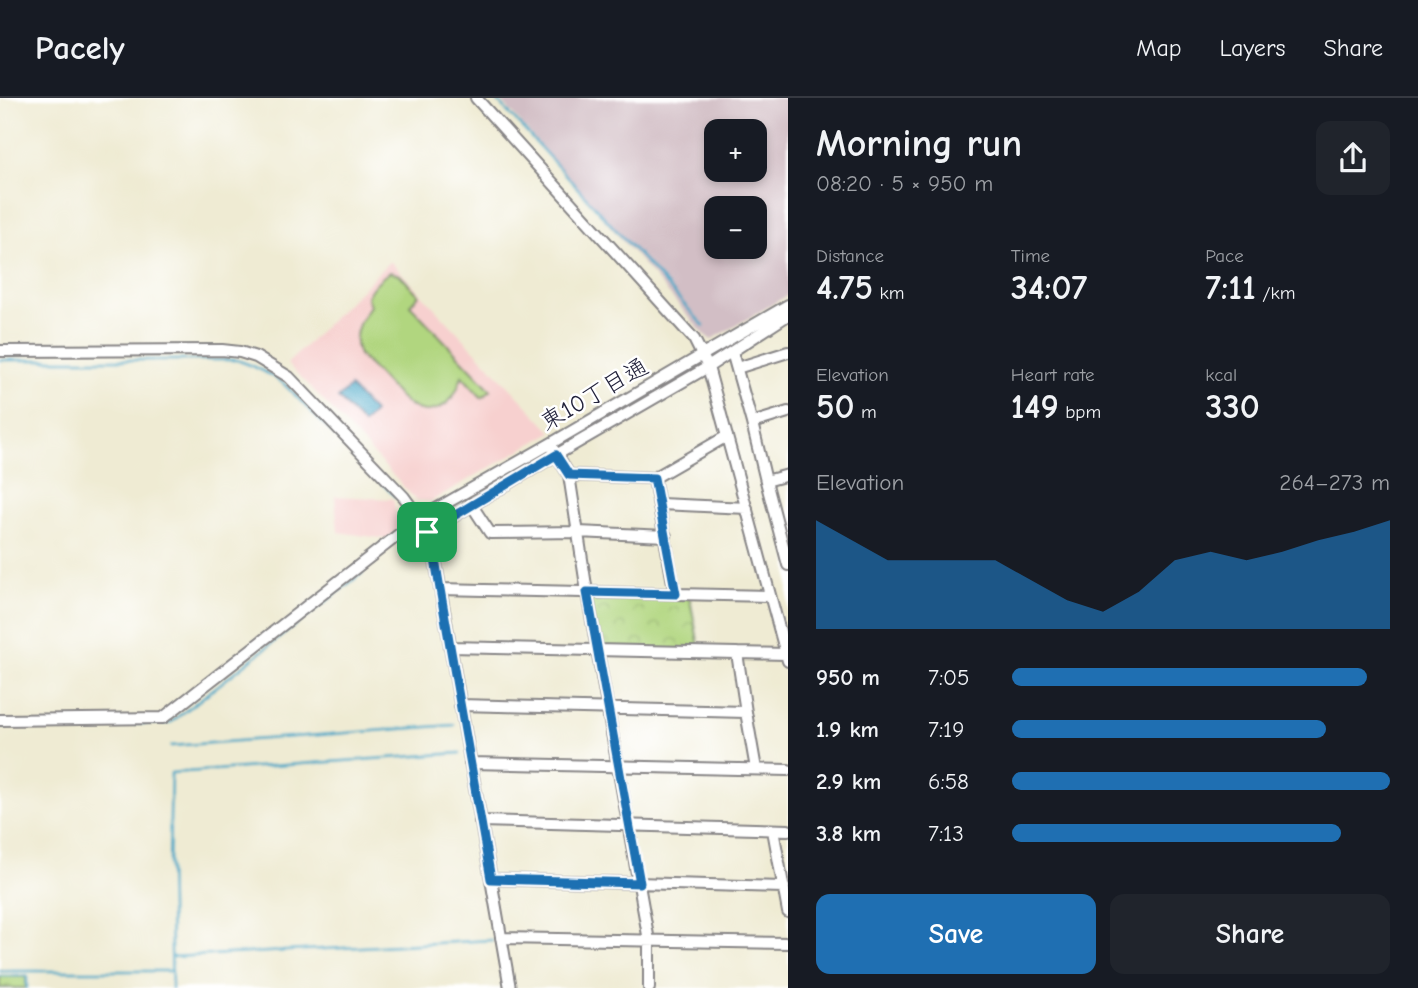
<!DOCTYPE html>
<html lang="en">
<head>
<meta charset="utf-8">
<style>
  body { margin:0; font-family:"Comic Neue","Klee One",sans-serif; background:#20242c; color:#f1f3f6; height:100vh; display:flex; flex-direction:column; font-size:26px; white-space:nowrap }
  * { box-sizing:border-box; margin:0 }
  p { font-size:23px; color:#9ea1a6 }
  .icon { flex:none; width:38px; height:38px; fill:none; stroke:currentColor; stroke-width:2; stroke-linecap:round; stroke-linejoin:round }
  .map { position:relative; flex:1; overflow:hidden }
  .side { display:flex; flex-direction:column; background:#171b24; width:630px }
  .side>* { flex:none }
  .tools { position:absolute; left:704px; top:21px; display:grid; gap:14px }
  .tools a { display:grid; place-items:center; width:63px; height:63px; border-radius:14px; background:#171b24; box-shadow:0 4px 10px #0003; font-size:35px }
  .pin { position:absolute; display:grid; place-items:center; width:60px; height:60px; color:#fff; margin:-30px; border-radius:14px; box-shadow:0 4px 10px #0006 }
  .round { display:grid; place-items:center; flex:none; width:74px; height:74px; border-radius:14px; background:#20242c }
  .overview { display:flex; align-items:center; justify-content:space-between; height:119px; padding:0 28px }
  h1 { font-size:38px; font-weight:600; line-height:52px }
  .figures { display:grid; grid-template-columns:repeat(3,1fr); gap:10px; height:119px; padding:7px 28px }
  .figures div { display:grid; align-content:center }
  .figures b { font-size:35px; font-weight:600 }
  .figures small { font-size:19px; font-weight:400 }
  .figures p { font-size:19px }
  .chart { height:196px; padding:14px 28px }
  .chart p { display:flex; justify-content:space-between }
  .chart svg { width:100%; height:126px; margin-top:7px; fill:#1f6fb2; opacity:.7 }
  .action { display:flex; gap:14px; margin-top:auto; padding:14px 28px }
  .action a { flex:1; height:80px; border-radius:14px; background:#1f6fb2; color:#fff; font-size:28px; font-weight:600; line-height:80px; text-align:center }
  .action a+a { background:#20242c; color:#f1f3f6 }
  ul { padding:0 28px; list-style:none; font-size:23px }
  li { display:grid; grid-template-columns:112px 84px 1fr; align-items:center; height:52px }
  li i { height:18px; border-radius:9px; background:#1f6fb2 }
  header { display:flex; align-items:center; gap:42px; box-sizing:border-box; height:98px; padding:0 35px; background:#171b24; border-bottom:2px solid #363941 }
  header strong { font-size:33px }
  nav { display:flex; gap:38px; margin-inline-start:auto; font-size:24px }
  main { display:flex; flex:1; min-height:0 }
  .map>svg:first-child { display:block }
  .built { fill:#f7d0cf }
  .industrial { fill:#d2bec5; fill-rule:evenodd }
  .park { fill:url(#park-crowns); stroke:#6a7c5d; stroke-width:2 }
  .garden { fill:#b1d67f; stroke:#6a7c5d; stroke-width:2 }
  .water { fill:#47a6c6; stroke:#346480; stroke-width:2 }
  .lines { fill:none; stroke-linecap:round; stroke-linejoin:round }
  .stream { stroke:#47a6c6; stroke-width:2.5 }
  .minor-casing { stroke:#888687; stroke-width:14 }
  .minor { stroke:#fff; stroke-width:10 }
  .route-casing { stroke:#fff; stroke-width:14 }
  .route { stroke:#1f6fb2; stroke-width:9 }
  .labels { text-anchor:middle; dominant-baseline:central; stroke-width:5; stroke-linejoin:round; paint-order:stroke }
  .street-label { font-size:24px; fill:#22223b; stroke:#fff }
</style>
</head>
<body>
<header>
<strong>Pacely</strong>
<nav><a>Map</a><a>Layers</a><a>Share</a></nav>
</header>
<main>
<div class="map">
<svg width="788" height="890" viewBox="0 0 788 890">
  <defs>
    <pattern id="park-crowns" width="20" height="18" patternUnits="userSpaceOnUse" patternTransform="scale(1.75)"><rect width="20" height="18" fill="#b1d67f"/><path d="M2 6a3 3 0 1 1 6 0M12 15a3 3 0 1 1 6 0" fill="none" stroke="#98b76f"/></pattern>
  </defs>
  <rect width="100%" height="100%" fill="#fff"/>
  <filter id="ink" filterUnits="userSpaceOnUse"><feTurbulence type="fractalNoise" baseFrequency=".0143" numOctaves="2"/><feDisplacementMap in="SourceGraphic" scale="14" xChannelSelector="R" yChannelSelector="G"/><feConvolveMatrix kernelMatrix="1 2 1 2 8 2 1 2 1" color-interpolation-filters="sRGB"/></filter>
  <filter id="wash" filterUnits="userSpaceOnUse"><feTurbulence type="fractalNoise" baseFrequency=".00686" numOctaves="4" result="noise"/><feDisplacementMap in="SourceGraphic" scale="28" xChannelSelector="R" yChannelSelector="G"/><feGaussianBlur stdDeviation="1.57" result="paint"/><feColorMatrix in="noise" values="0 0 0 0 0 0 0 0 0 0 0 0 0 0 0 0 0 1.4 0 .05"/><feComposite in="paint" operator="in"/></filter>
  <g filter="url(#wash)">
    <rect width="100%" height="100%" fill="#efebd3"/>
    <!-- built -->
    <path class="built" d="M 390,163 L 552,334 L 431,403 L 416,402 L 307,285 L 287,266 Z
      M 335,398 L 393,401 L 399,429 L 388,441 L 338,434 Z"/>
    <!-- industrial -->
    <path class="industrial" d="M 499,0 L 788,0 L 788,197 L 711,242 L 702,234 ZM 716,33 L 754,33 L 754,72 L 716,72 ZM 716,110 L 754,110 L 754,149 L 716,149 Z"/>
    <!-- park -->
    <path class="park" d="M 587,494 L 689,496 L 700,553 L 598,551 Z
      M 0,878 L 26,879 L 26,890 L 0,890 Z"/>
    <!-- garden -->
    <path class="garden" d="M 390,174 L 400,177 L 419,197 L 410,207 L 491,292 L 482,300 L 462,278 C 458,291 453,303 441,309 C 418,322 400,300 386,285 C 377,275 368,266 359,257 C 351,239 359,222 370,208 L 367,199 C 371,189 381,179 390,174 Z"/>
    <!-- water -->
    <path class="water" d="M 350,289 L 374,314 L 363,326 L 338,300 Z"/>
    <g class="lines">
      <!-- stream -->
      <path class="stream" d="M 495,0 L 704,228
        M 0,262 L 237,262 C 254,268 269,275 283,285 L 395,398
        M 0,628 L 170,625 L 362,475
        M 171,648 L 454,627
        M 172,859 L 492,842
        M 0,873 L 172,873
        M 0,878 L 27,878 L 27,890
        M 172,890 L 169,766 L 171,675 L 460,655"/>
    </g>
  </g>
  <g filter="url(#ink)">
    <g class="lines">
      <defs>
        <path id="minor" d="M 476,0 L 694,241 L 708,269 L 788,563
          M 0,253 L 222,252 L 240,254 L 256,259 L 289,279 L 404,399 C 419,418 429,437 435,461 L 510,890
          M 732,254 L 752,325 L 766,383 L 788,467
          M 737,270 L 788,254
          M 752,325 L 788,314
          M 550,346 L 569,377 L 587,494 L 649,843 L 649,890
          M 569,377 L 654,380 L 727,338
          M 654,380 L 675,496
          M 766,383 L 788,377
          M 471,406 L 490,435 L 578,434 L 666,438
          M 660,406 L 747,410
          M 427,434 L 556,357 L 708,269 L 788,217
          M 440,491 L 770,498
          M 450,549 L 786,556
          M 737,555 L 746,614
          M 460,607 L 746,614 L 756,671
          M 0,622 L 163,620 L 420,420 L 550,346 L 788,207
          M 470,665 L 788,672
          M 480,723 L 788,732
          M 773,732 L 788,814
          M 491,781 L 784,789
          M 501,840 L 788,845"/>
      </defs>
      <!-- minor casing -->
      <use href="#minor" class="minor-casing"/>
      <!-- minor -->
      <use href="#minor" class="minor"/>
    </g>
  </g>
  <g class="lines" filter="url(#ink)">
    <defs>
      <path id="route" d="M 556,357 L 569,377 L 654,380 L 676,496 L 587,494 L 640,785 L 491,781 L 440,491 L 435,461 L 427,434 Z"/>
    </defs>
    <!-- route casing -->
    <use href="#route" class="route-casing"/>
    <!-- route -->
    <use href="#route" class="route"/>
  </g>
  <g class="labels">
    <!-- street labels -->
    <g class="street-label">
      <text transform="translate(594 296) rotate(-30)">東10丁目通</text>
    </g>
  </g>
</svg>
<div class="tools">
<a>+</a>
<a>−</a>
</div>
<div class="pin" style="left:427px;top:434px;background:#1e9e55"><svg class="icon" aria-label="arrive" viewBox="0 0 24 24"><path d="M6 21V4h12l-3 4 3 4H6"/></svg></div>
</div>
<section class="side">
<div class="overview"><div><h1>Morning run</h1><p>08:20 · 5 × 950 m</p></div><a class="round"><svg class="icon" aria-label="share" viewBox="0 0 24 24"><path d="M12 15V3M7 8l5-5 5 5M5 13v7h14v-7"/></svg></a></div>
<div class="figures">
<div><p>Distance</p><b>4.75<small> km</small></b></div>
<div><p>Time</p><b>34:07</b></div>
<div><p>Pace</p><b>7:11<small> /km</small></b></div>
</div>
<div class="figures">
<div><p>Elevation</p><b>50<small> m</small></b></div>
<div><p>Heart rate</p><b>149<small> bpm</small></b></div>
<div><p>kcal</p><b>330</b></div>
</div>
<div class="chart"><p><span>Elevation</span>264–273 m</p>
<svg viewBox="0 0 160 44" preserveAspectRatio="none"><path d="M0 44V6L10 13L20 20L30 20L40 20L50 20L60 27L70 34L80 38L90 31L100 20L110 17L120 20L130 17L140 13L150 10L160 6V44z"/></svg>
</div>
<ul>
<li><b>950 m</b>7:05<i style="width:94%"></i></li>
<li><b>1.9 km</b>7:19<i style="width:83%"></i></li>
<li><b>2.9 km</b>6:58<i style="width:100%"></i></li>
<li><b>3.8 km</b>7:13<i style="width:87%"></i></li>
</ul>
<div class="action"><a>Save</a><a>Share</a></div>
</section>
</main>
</body>
</html>
